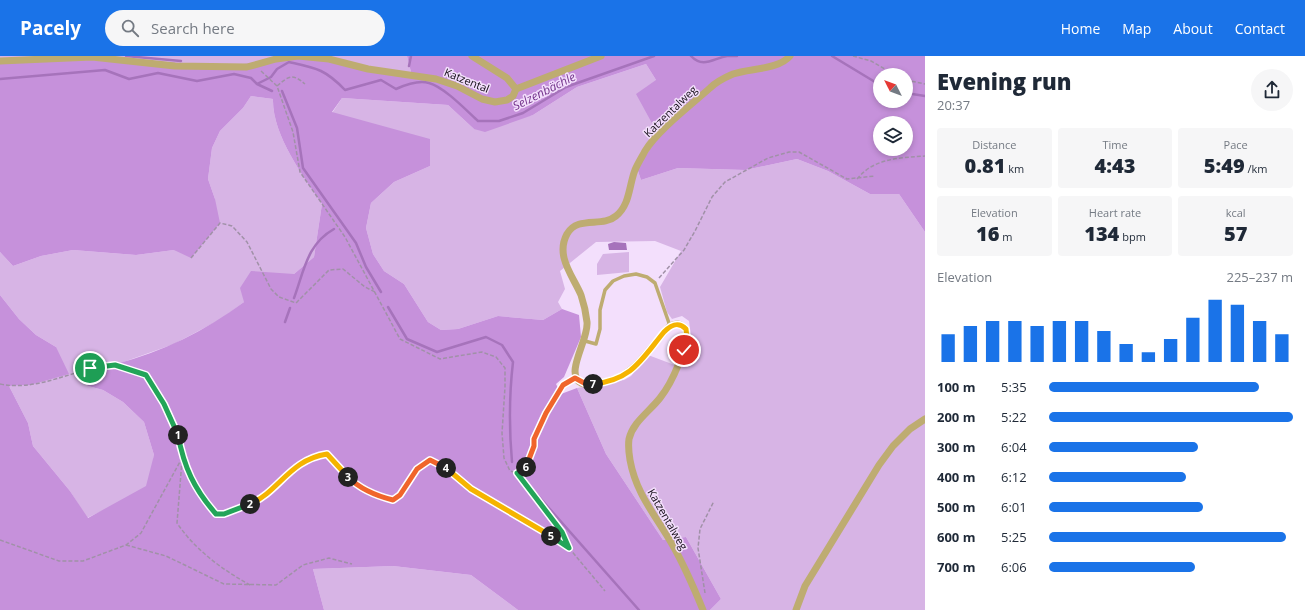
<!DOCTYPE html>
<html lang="en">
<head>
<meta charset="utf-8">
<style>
  body { margin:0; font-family:"Open Sans",sans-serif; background:#f6f6f7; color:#1f2937; height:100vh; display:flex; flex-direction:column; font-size:15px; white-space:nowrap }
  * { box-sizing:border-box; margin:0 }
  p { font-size:13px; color:#747a83 }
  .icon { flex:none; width:22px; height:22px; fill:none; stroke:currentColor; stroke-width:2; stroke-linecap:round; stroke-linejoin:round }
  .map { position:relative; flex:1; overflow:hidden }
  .drawer { display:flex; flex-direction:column; background:#fff; width:380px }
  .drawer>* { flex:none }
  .needle { width:26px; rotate:312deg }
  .buttons { position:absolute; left:873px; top:12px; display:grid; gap:8px }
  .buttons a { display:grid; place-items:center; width:40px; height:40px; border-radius:50%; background:#fff; box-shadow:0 2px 6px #0003; font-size:20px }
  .pin { position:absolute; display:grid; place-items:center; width:34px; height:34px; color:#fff; margin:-17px; border:2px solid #fff; border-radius:50%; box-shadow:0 1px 4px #0007 }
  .km { position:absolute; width:20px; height:20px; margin:-10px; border-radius:50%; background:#222; color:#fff; font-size:11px; line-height:20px; text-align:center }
  .round { display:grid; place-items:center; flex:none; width:42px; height:42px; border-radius:21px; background:#f6f6f7 }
  .overview { display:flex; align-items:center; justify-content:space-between; height:68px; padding:0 12px }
  h1 { font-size:22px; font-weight:800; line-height:30px }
  .stats { display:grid; grid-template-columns:repeat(3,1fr); gap:6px; height:68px; padding:4px 12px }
  .stats div { display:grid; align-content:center; border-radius:4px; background:#f6f6f7; text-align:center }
  .stats b { font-size:20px; font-weight:800 }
  .stats small { font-size:11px; font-weight:400 }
  .stats p { font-size:11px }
  .chart { height:112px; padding:8px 12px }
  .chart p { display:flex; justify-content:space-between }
  .chart svg { width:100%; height:72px; margin-top:4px; stroke:#1a73e8; stroke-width:6 }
  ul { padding:0 12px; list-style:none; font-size:13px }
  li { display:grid; grid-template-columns:64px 48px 1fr; align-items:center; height:30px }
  li i { height:10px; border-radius:5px; background:#1a73e8 }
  header { display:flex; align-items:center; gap:24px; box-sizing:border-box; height:56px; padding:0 20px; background:#1a73e8; color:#fff }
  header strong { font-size:19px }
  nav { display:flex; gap:22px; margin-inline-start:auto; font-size:14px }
  .search { width:280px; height:36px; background:#f6f6f7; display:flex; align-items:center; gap:10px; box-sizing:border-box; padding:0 14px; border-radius:22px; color:#747a83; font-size:15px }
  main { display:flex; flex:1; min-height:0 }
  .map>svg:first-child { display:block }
  .green { fill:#d7b4e5 }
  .forest { fill:#c691db; fill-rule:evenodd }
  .water { fill:#a673bb }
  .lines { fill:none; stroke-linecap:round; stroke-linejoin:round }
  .stream { stroke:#a673bb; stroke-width:2.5 }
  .path { stroke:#a091a7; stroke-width:1.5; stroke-dasharray:4 2; stroke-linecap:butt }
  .service { stroke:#beac71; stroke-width:3.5 }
  .minor { stroke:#beac71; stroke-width:7 }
  .split-1-casing { stroke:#fff; stroke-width:8 }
  .split-2-casing { stroke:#fff; stroke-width:8 }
  .split-3-casing { stroke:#fff; stroke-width:8 }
  .split-4-casing { stroke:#fff; stroke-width:8 }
  .split-5-casing { stroke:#fff; stroke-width:8 }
  .split-6-casing { stroke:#fff; stroke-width:8 }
  .split-7-casing { stroke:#fff; stroke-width:8 }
  .split-8-casing { stroke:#fff; stroke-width:8 }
  .split-1 { stroke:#22a559; stroke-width:5 }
  .split-2 { stroke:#22a559; stroke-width:5 }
  .split-3 { stroke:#f5b400; stroke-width:5 }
  .split-4 { stroke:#f0652b; stroke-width:5 }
  .split-5 { stroke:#f5b400; stroke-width:5 }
  .split-6 { stroke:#22a559; stroke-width:5 }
  .split-7 { stroke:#f0652b; stroke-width:5 }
  .split-8 { stroke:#f5b400; stroke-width:5 }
  .labels { text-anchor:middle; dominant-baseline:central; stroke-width:3; stroke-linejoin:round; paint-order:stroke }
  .street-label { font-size:11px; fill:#150e18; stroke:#f3dffc }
  .water-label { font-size:12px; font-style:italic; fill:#72328a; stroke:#f3dffc }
</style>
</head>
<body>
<header>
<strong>Pacely</strong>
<div class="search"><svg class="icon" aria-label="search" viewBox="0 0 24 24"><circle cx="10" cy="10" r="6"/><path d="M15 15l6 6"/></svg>Search here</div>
<nav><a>Home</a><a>Map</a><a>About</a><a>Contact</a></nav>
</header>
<main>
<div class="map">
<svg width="925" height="554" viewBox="0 0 925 554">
  <rect width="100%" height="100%" fill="#f3dffc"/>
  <!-- green -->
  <path class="green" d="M 0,0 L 407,0 L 412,20 L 256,10 L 0,5 Z
    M 646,8 L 656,24 L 658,79 L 637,112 L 641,124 L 678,112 L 745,114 L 797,103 L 828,115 L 870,138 L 899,138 L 925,176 L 925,554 L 710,554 L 721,543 L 686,481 L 663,484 L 606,398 L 577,332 L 624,324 L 631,320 L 648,299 L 680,311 C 688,293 692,285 689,265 L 682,260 L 672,263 L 667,256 L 660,231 L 681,195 L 655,185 L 596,186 L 560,215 L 565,233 L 558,246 L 562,253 L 543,264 L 498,260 L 458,273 L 441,274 L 428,266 L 404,228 L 384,215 L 373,198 L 366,172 L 371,147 L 394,126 L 430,110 L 332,57 L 342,42 L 448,49 L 474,73 L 533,59 L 577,31 Z
    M 251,40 L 273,43 C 272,78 303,120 322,148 L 314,201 L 294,218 L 244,246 L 221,263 L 174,288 L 115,309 L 91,312 L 88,330 L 103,334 L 123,346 L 144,366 L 154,399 L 150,432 L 87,462 L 70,435 L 33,390 L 28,367 L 9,330 L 30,329 L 56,291 L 36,279 L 19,263 L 0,239 L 0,196 L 13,210 L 41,200 L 73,194 L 136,199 L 174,194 L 215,143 L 208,123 L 212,92 L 220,75 L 243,52 Z
    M 629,196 L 629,216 L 597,219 L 597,208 L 603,198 Z
    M 393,510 L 471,519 L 518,554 L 324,554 L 313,513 Z"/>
  <!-- forest -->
  <path class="forest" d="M 298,0 L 412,20 L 407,0 L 925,0 L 925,176 L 899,138 L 870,138 L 828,115 L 797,103 L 745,114 L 678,112 L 641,124 L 637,112 L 659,80 L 636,38 L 656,24 L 646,8 L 577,31 L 533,59 L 485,76 L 474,73 L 448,49 L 342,42 L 332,56 L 430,83 L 430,110 L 394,126 L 371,147 L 366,172 L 373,198 L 384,215 L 404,228 L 428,266 L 441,274 L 458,273 L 498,260 L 543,264 L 562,253 L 579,259 L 581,281 L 564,321 L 556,328 L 561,338 L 577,332 L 606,398 L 663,484 L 686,481 L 721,543 L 710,554 L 518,554 L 471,519 L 393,510 L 313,513 L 324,554 L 0,554 L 0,239 L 19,263 L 36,279 L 56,291 L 69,318 L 30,329 L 9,330 L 28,367 L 33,390 L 70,435 L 88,462 L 146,430 L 154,399 L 144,366 L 123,346 L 103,334 L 88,330 L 80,316 C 92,312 104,312 116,308 C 162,296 205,275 244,246 L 240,232 L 251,215 L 294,218 L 314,201 L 322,148 C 303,120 272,78 273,43 L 251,40 L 243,52 L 220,75 L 212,92 L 208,123 L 215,143 L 220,167 L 191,202 L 174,194 L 136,199 L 73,194 L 41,200 L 13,210 L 0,196 L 0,5 L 92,1 L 230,10 ZM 880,19 L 906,19 L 906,45 L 880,45 ZM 880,67 L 906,67 L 906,93 L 880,93 Z"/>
  <!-- water -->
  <path class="water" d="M 614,186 L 626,187 L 627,194 L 609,194 L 608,188 Z"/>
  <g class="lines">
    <!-- stream -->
    <path class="stream" d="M 126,0 L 181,5
      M 691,0 C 703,13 714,2 727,0 C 730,0 734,0 737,0
      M 832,0 L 880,29
      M 409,10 L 411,0
      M 0,23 L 105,14 L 129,23 L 158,17 L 197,25 L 234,18 L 251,22 L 257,28 L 271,21 L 277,13 L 289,6 C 316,12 325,13 345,34 L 381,24 L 396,33 C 405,29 419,24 429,27 C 444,31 466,54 478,65 L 499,65 L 523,57 L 566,31 L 654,0
      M 257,28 L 272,35
      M 282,35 L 297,72 L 303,112 L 356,187 L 366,211 L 381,236
      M 906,37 L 925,40
      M 294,242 C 304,215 307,188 334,173
      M 388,251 L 407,283 L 437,296 L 486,281 L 502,289 L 513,306 C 509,340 509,372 512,406
      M 285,266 L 290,252
      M 533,434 L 639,554"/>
    <!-- path -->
    <path class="path" d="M 853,0 L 871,5 L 895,19
      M 261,15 L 277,30 L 293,76 L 300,116 L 345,181 L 400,283 L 440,303 L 482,296 L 496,301 L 505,312 L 505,331 L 502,377 L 504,402 L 510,415 L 517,417
      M 906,24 L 925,28
      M 277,30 C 289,20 292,17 305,28
      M 857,123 C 874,102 899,102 925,100
      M 191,202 L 220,167 L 232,170 L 247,186 L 271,233 L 279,241 L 296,247 L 329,214 L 343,213 L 365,231 L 375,236
      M 659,222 L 684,194 L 695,175 L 712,141 L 725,126 L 768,102 L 789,96 L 799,96 L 847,123 L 875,120
      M 0,328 C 39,336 75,312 113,309 C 120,308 138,315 145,319 C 154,324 174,366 177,377 C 180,385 180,395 183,404 C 192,426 200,440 216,458 L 224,458 L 263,443 L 286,418 L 314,400 L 327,398 C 348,421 361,436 393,444 L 400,439 L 417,413 L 430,404 L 443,410 L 471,433 L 523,463 L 569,492 L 562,477 L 517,417 L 526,414 L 534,390 L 533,383 L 546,357 L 563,329 L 570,325
      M 182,404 L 177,467 C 195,494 223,514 250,529
      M 0,484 L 59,505 L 83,505 L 126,489 L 141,477 L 182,402
      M 126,489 L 166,500 L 224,528 L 276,529 L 303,509 L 329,502 L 352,508
      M 569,492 L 605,535
      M 705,537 L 698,492 L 700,473 L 714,445"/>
    <!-- service -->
    <path class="service" d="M 585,285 L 596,288 L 600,273 L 600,254 L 605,234 L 613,225 L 624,220 L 636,218 L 647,221 L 655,227 L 670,270"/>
    <!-- minor -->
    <path class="minor" d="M 472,0 L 507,22 L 516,33
      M 0,5 L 92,1 L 175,10 L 247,11 L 276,3 L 298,0 L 329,3 L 368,13 L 436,23 L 457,30 L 482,43 L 495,46 L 507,44 L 513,40 L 516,33
      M 516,33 L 601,0
      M 703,554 C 694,532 684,509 672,488 C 656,460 636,438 630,404 C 629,398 628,390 629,383 C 633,366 649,356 660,342 C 672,327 688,292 686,273 C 681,267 677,267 670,270 C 647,293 635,323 599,327 C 594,328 587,330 581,327 C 564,318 589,283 587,266 C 586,257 584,248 581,239 C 573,220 555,200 567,178 C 578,159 602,172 616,160 C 630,149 629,129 635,114 C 638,107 642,101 645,95 C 658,74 691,49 710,32 C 716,26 726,21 733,18 C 750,12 778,14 790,0
      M 796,554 L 805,530 L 879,409 L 893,390 L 910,373 L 925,363"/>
  </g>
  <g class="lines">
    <defs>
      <path id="split-1" d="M 90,312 L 115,309 L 146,319 L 164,348 L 178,379"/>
      <path id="split-2" d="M 178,379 C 184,411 194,433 216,458 L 224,458 L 250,448"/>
      <path id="split-3" d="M 250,448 C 280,435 289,404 327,398 L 348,421"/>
      <path id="split-4" d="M 348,421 C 359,432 377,440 393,444 L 400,439 L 417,413 L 430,404 L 446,412"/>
      <path id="split-5" d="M 446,412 L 471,433 L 551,480"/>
      <path id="split-6" d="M 526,411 L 526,414 L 517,417 L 562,476 L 569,492 L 551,480"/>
      <path id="split-7" d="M 526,411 L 534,390 L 534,383 L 546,357 L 563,329 L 575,322 L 586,328 L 593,328"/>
      <path id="split-8" d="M 593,328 C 632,324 641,304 664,276 C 671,269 678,265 686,273 L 687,282 L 684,294"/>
    </defs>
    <!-- split-1 casing -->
    <use href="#split-1" class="split-1-casing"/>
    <!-- split-2 casing -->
    <use href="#split-2" class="split-2-casing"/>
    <!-- split-3 casing -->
    <use href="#split-3" class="split-3-casing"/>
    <!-- split-4 casing -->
    <use href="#split-4" class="split-4-casing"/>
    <!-- split-5 casing -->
    <use href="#split-5" class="split-5-casing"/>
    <!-- split-6 casing -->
    <use href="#split-6" class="split-6-casing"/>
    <!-- split-7 casing -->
    <use href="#split-7" class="split-7-casing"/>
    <!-- split-8 casing -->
    <use href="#split-8" class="split-8-casing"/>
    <!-- split-1 -->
    <use href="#split-1" class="split-1"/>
    <!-- split-2 -->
    <use href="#split-2" class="split-2"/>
    <!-- split-3 -->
    <use href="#split-3" class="split-3"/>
    <!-- split-4 -->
    <use href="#split-4" class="split-4"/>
    <!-- split-5 -->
    <use href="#split-5" class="split-5"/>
    <!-- split-6 -->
    <use href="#split-6" class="split-6"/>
    <!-- split-7 -->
    <use href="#split-7" class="split-7"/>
    <!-- split-8 -->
    <use href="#split-8" class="split-8"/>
  </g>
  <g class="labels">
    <!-- street labels -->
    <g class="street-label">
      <text transform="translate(467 24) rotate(22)">Katzental</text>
      <text transform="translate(670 55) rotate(-44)">Katzentalweg</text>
      <text transform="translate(668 463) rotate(60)">Katzentalweg</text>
    </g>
    <!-- water labels -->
    <g class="water-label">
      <text transform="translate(544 35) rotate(-27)">Selzenbächle</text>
    </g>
  </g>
</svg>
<div class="buttons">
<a><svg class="needle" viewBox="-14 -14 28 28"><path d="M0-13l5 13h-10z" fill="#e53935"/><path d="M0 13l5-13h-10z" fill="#747a83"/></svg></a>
<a><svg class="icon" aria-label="layers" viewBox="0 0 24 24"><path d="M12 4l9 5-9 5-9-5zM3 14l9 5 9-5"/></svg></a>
</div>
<div class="pin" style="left:90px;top:312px;background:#1e9e55"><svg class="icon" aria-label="arrive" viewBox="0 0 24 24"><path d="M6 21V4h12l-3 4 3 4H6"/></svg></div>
<div class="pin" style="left:684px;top:294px;background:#d93025"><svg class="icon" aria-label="check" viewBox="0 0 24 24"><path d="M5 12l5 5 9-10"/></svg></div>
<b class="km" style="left:178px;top:379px">1</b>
<b class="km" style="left:250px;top:448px">2</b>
<b class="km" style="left:348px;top:421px">3</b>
<b class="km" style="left:446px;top:412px">4</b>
<b class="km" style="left:551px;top:480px">5</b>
<b class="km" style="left:526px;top:411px">6</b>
<b class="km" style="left:593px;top:328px">7</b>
</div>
<section class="drawer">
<div class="overview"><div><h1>Evening run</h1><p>20:37</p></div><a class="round"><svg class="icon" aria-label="share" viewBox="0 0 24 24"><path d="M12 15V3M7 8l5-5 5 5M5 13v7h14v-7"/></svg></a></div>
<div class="stats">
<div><p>Distance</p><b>0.81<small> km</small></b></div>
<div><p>Time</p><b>4:43</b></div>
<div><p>Pace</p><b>5:49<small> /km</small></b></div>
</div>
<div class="stats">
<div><p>Elevation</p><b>16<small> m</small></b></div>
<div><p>Heart rate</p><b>134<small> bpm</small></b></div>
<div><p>kcal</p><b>57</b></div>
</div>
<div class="chart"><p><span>Elevation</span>225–237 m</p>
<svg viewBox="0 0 160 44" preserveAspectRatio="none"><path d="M5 44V27M15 44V22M25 44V19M35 44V19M45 44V22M55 44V19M65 44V19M75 44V25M85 44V33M95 44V38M105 44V30M115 44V17M125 44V6M135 44V9M145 44V19M155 44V27"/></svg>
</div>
<ul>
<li><b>100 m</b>5:35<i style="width:86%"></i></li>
<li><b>200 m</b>5:22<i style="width:100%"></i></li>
<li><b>300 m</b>6:04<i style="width:61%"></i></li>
<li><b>400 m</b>6:12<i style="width:56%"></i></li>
<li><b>500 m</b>6:01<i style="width:63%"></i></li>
<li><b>600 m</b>5:25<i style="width:97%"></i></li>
<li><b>700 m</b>6:06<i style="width:60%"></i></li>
</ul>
</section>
</main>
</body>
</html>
